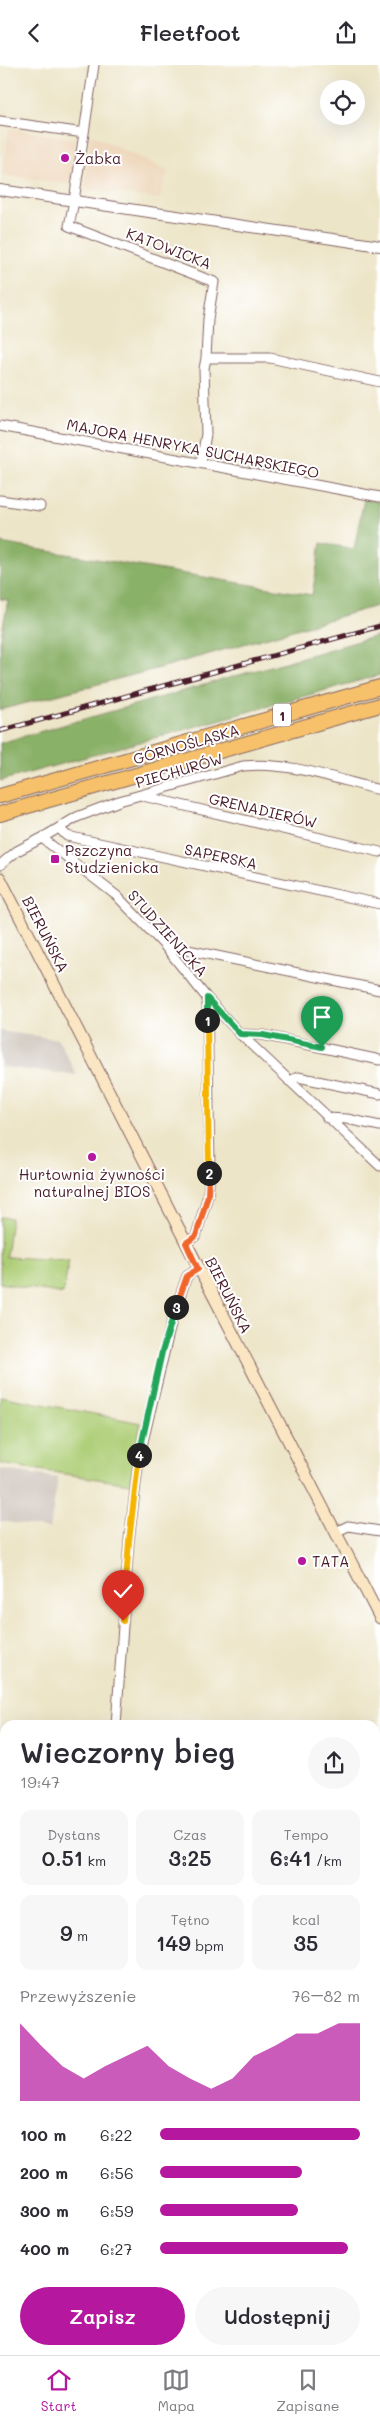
<!DOCTYPE html>
<html lang="pl">
<head>
<meta charset="utf-8">
<style>
  body { margin:0; font-family:Mali,sans-serif; background:#f7f7f7; color:#2b2b33; height:100vh; display:flex; flex-direction:column; font-size:19px; white-space:nowrap }
  * { box-sizing:border-box; margin:0 }
  p { font-size:16px; color:#7c7c81 }
  .icon { flex:none; width:28px; height:28px; fill:none; stroke:currentColor; stroke-width:2; stroke-linecap:round; stroke-linejoin:round }
  .map { position:relative; flex:1; overflow:hidden }
  .drawer { position:absolute; left:0px; top:1655px; width:380px; height:635px; display:flex; flex-direction:column; background:#fff; border-radius:15px 15px 0 0; box-shadow:0 5px 20px #0002 }
  .drawer>* { flex:none }
  .tools { position:absolute; left:320px; top:15px; display:grid; gap:10px }
  .tools a { display:grid; place-items:center; width:45px; height:45px; border-radius:50%; background:#fff; box-shadow:0 5px 20px #0002; font-size:25px }
  .pin { position:absolute; display:grid; place-items:center; width:42px; height:42px; color:#fff; margin:-51px -21px; border-radius:50% 50% 50% 0; rotate:-45deg; box-shadow:0 0 5px #0007 }
  .pin .icon { rotate:45deg }
  .km { position:absolute; width:25px; height:25px; margin:-12px; border-radius:50%; background:#222; color:#fff; font-size:14px; line-height:25px; text-align:center }
  .round { display:grid; place-items:center; flex:none; width:52px; height:52px; border-radius:26px; background:#f7f7f7 }
  .headline { display:flex; align-items:center; justify-content:space-between; height:85px; padding:0 20px }
  h1 { font-size:28px; font-weight:600; line-height:38px }
  .stats { display:grid; grid-template-columns:repeat(3,1fr); gap:8px; height:85px; padding:5px 20px }
  .stats div { display:grid; align-content:center; border-radius:12px; background:#f7f7f7; text-align:center }
  .stats b { font-size:21px; font-weight:600 }
  .stats small { font-size:14px; font-weight:400 }
  .stats p { font-size:14px }
  .chart { height:140px; padding:10px 20px }
  .chart p { display:flex; justify-content:space-between }
  .chart svg { width:100%; height:90px; margin-top:5px; fill:#b5179e; opacity:.7 }
  .button { display:flex; gap:10px; margin-top:auto; padding:10px 20px }
  .button a { flex:1; height:58px; border-radius:30px; background:#b5179e; color:#fff; font-size:20px; font-weight:600; line-height:58px; text-align:center }
  .button a+a { background:#f7f7f7; color:#2b2b33 }
  ul { padding:0 20px; list-style:none; font-size:16px }
  li { display:grid; grid-template-columns:80px 60px 1fr; align-items:center; height:38px }
  li i { height:12px; border-radius:6px; background:#b5179e }
  header { display:flex; justify-content:space-between; align-items:center; height:65px; padding:0 20px; background:#fff; font-size:22px; font-weight:600 }
  .dock { display:flex; justify-content:space-around; align-items:center; height:70px; border-top:1px solid #e1e1e2; background:#fff; font-size:14px; color:#7c7c81 }
  .dock a { display:grid; justify-items:center; gap:2px }
  .dock .on { color:#b5179e }
  .map>svg:first-child { display:block }
  .built { fill:#eed7bb }
  .industrial { fill:#ccc2b9 }
  .green { fill:#adce76; stroke:#7c7650 }
  .forest { fill:#8ab167; stroke:#6a6849 }
  .lines { fill:none; stroke-linecap:round; stroke-linejoin:round }
  .minor-casing { stroke:#836462; stroke-width:11 }
  .tertiary-casing { stroke:#836462; stroke-width:12 }
  .secondary-casing { stroke:#836462; stroke-width:13 }
  .primary-casing { stroke:#836462; stroke-width:16 }
  .minor { stroke:#fff; stroke-width:9 }
  .tertiary { stroke:#fff; stroke-width:10 }
  .secondary { stroke:#fbe6c4; stroke-width:11 }
  .primary { stroke:#f6c16b; stroke-width:14 }
  .rail-casing { stroke:#4a1f2b; stroke-width:5 }
  .rail { stroke:#fff; stroke-width:3; stroke-dasharray:9; stroke-linecap:butt }
  .split-1-casing { stroke:#fff; stroke-width:10 }
  .split-2-casing { stroke:#fff; stroke-width:10 }
  .split-3-casing { stroke:#fff; stroke-width:10 }
  .split-4-casing { stroke:#fff; stroke-width:10 }
  .split-5-casing { stroke:#fff; stroke-width:10 }
  .split-1 { stroke:#22a559; stroke-width:6 }
  .split-2 { stroke:#f5b400; stroke-width:6 }
  .split-3 { stroke:#f0652b; stroke-width:6 }
  .split-4 { stroke:#22a559; stroke-width:6 }
  .split-5 { stroke:#f5b400; stroke-width:6 }
  .poi-dot { fill:#b5179e; stroke:#fff; stroke-width:2 }
  .labels { text-anchor:middle; dominant-baseline:central; stroke-width:4; stroke-linejoin:round; paint-order:stroke }
  .shield { fill:#fff; stroke:#80626b; stroke-width:1 }
  .shield-label { font-size:14px; font-weight:bold; fill:#4a1f2b }
  .poi-label { font-size:15px; fill:#4a1f2b; stroke:#fff; text-anchor:start }
  .street-label { font-size:15px; fill:#4a1f2b; stroke:#fff }
</style>
</head>
<body>
<header><svg class="icon" aria-label="back" viewBox="0 0 24 24"><path d="M15 5l-7 7 7 7"/></svg>Fleetfoot<svg class="icon" aria-label="share" viewBox="0 0 24 24"><path d="M12 15V3M7 8l5-5 5 5M5 13v7h14v-7"/></svg></header>
<div class="map">
<svg width="380" height="2290" viewBox="0 0 380 2290">
  <rect width="100%" height="100%" fill="#fff"/>
  <filter id="ink" filterUnits="userSpaceOnUse"><feTurbulence type="fractalNoise" baseFrequency=".02" numOctaves="2"/><feDisplacementMap in="SourceGraphic" scale="10" xChannelSelector="R" yChannelSelector="G"/><feConvolveMatrix kernelMatrix="1 2 1 2 8 2 1 2 1" color-interpolation-filters="sRGB"/></filter>
  <filter id="wash" filterUnits="userSpaceOnUse"><feTurbulence type="fractalNoise" baseFrequency=".0096" numOctaves="4" result="noise"/><feDisplacementMap in="SourceGraphic" scale="20" xChannelSelector="R" yChannelSelector="G"/><feGaussianBlur stdDeviation="1.12" result="paint"/><feColorMatrix in="noise" values="0 0 0 0 0 0 0 0 0 0 0 0 0 0 0 0 0 1.4 0 .05"/><feComposite in="paint" operator="in"/></filter>
  <g filter="url(#wash)">
    <rect width="100%" height="100%" fill="#ede5c8"/>
    <!-- built -->
    <path class="built" d="M 9,63 L 76,74 L 70,119 L 3,110 Z
      M 91,69 L 168,106 L 160,134 L 84,124 Z"/>
    <!-- industrial -->
    <path class="industrial" d="M 0,966 L 58,974 L 77,1010 L 0,1002 Z
      M 0,1404 L 58,1413 L 50,1464 L 0,1456 Z"/>
    <!-- green -->
    <path class="green" d="M 0,1152 L 11,1153 L 6,1192 L 69,1195 L 63,1229 L 0,1218 Z
      M 0,1331 L 141,1358 L 130,1419 L 0,1399 Z
      M 375,1907 L 380,1908 L 380,2118 L 375,2118 Z"/>
    <!-- forest -->
    <path class="forest" d="M 364,434 L 380,437 L 380,540 L 167,601 L 0,645 L 0,577 L 8,535 L 0,534 L 0,478 L 312,530 L 321,478 L 354,484 Z
      M 380,570 L 380,610 L 0,716 L 0,678 Z"/>
  </g>
  <g filter="url(#ink)">
    <g class="lines">
      <defs>
        <path id="minor" d="M 94,0 L 74,136 L 69,161 L 214,217 L 208,254 L 206,293 L 270,293 L 380,317
          M 0,56 L 84,68
          M 0,361 L 380,432
          M 201,398 L 206,369 L 204,304 L 206,293
          M 0,435 L 40,441
          M 143,731 L 380,787
          M 59,763 L 67,771 L 380,839
          M 42,773 L 117,831 L 164,880 L 207,933 L 240,969 L 380,1101
          M 0,800 L 17,786 L 42,773 L 77,752 L 119,736 L 243,701 C 289,696 335,714 380,725
          M 164,880 L 380,925
          M 240,969 L 263,970 L 380,995
          M 289,1016 L 298,1012 L 380,1029
          M 327,1053 L 347,1054 L 380,1061
          M 186,1178 L 196,1171 L 208,1130 L 210,1106 L 207,933
          M 336,1467 L 348,1461 L 380,1466
          M 116,1660 L 129,1476 L 139,1393 L 173,1251 L 187,1211 L 199,1203
          M 0,1790 L 5,1791
          M 375,1855 L 380,1855
          M 0,2269 L 5,2269
          M 375,2269 L 380,2269"/>
        <path id="tertiary" d="M 0,125 L 380,181"/>
        <path id="secondary" d="M 0,813 L 199,1203 L 380,1553"/>
        <path id="primary" d="M 0,731 L 380,622
          M 0,749 L 380,640"/>
      </defs>
      <!-- minor casing -->
      <use href="#minor" class="minor-casing"/>
      <!-- tertiary casing -->
      <use href="#tertiary" class="tertiary-casing"/>
      <!-- secondary casing -->
      <use href="#secondary" class="secondary-casing"/>
      <!-- primary casing -->
      <use href="#primary" class="primary-casing"/>
      <!-- minor -->
      <use href="#minor" class="minor"/>
      <!-- tertiary -->
      <use href="#tertiary" class="tertiary"/>
      <!-- secondary -->
      <use href="#secondary" class="secondary"/>
      <!-- primary -->
      <use href="#primary" class="primary"/>
      <defs>
        <path id="rail" d="M 0,666 L 380,561"/>
      </defs>
      <!-- rail casing -->
      <use href="#rail" class="rail-casing"/>
      <!-- rail -->
      <use href="#rail" class="rail"/>
    </g>
  </g>
  <g class="lines" filter="url(#ink)">
    <defs>
      <path id="split-1" d="M 207,955 L 207,933 L 240,969 L 263,970 L 322,982"/>
      <path id="split-2" d="M 207,955 L 209,1108"/>
      <path id="split-3" d="M 176,1242 L 187,1211 L 198,1204 L 186,1178 L 196,1171 L 208,1130 L 209,1108"/>
      <path id="split-4" d="M 139,1390 L 162,1287 L 176,1242"/>
      <path id="split-5" d="M 123,1556 L 129,1476 L 139,1390"/>
    </defs>
    <!-- split-1 casing -->
    <use href="#split-1" class="split-1-casing"/>
    <!-- split-2 casing -->
    <use href="#split-2" class="split-2-casing"/>
    <!-- split-3 casing -->
    <use href="#split-3" class="split-3-casing"/>
    <!-- split-4 casing -->
    <use href="#split-4" class="split-4-casing"/>
    <!-- split-5 casing -->
    <use href="#split-5" class="split-5-casing"/>
    <!-- split-1 -->
    <use href="#split-1" class="split-1"/>
    <!-- split-2 -->
    <use href="#split-2" class="split-2"/>
    <!-- split-3 -->
    <use href="#split-3" class="split-3"/>
    <!-- split-4 -->
    <use href="#split-4" class="split-4"/>
    <!-- split-5 -->
    <use href="#split-5" class="split-5"/>
  </g>
  <!-- markers -->
  <g class="poi-dot">
    <circle cx="65" cy="93" r="5"/>
    <rect x="50" y="789" width="10" height="10" rx="2.5"/>
    <circle cx="92" cy="1092" r="5"/>
    <circle cx="302" cy="1496" r="5"/>
  </g>
  <g class="labels">
    <!-- shield labels -->
    <rect class="shield" x="273" y="638.5" width="18" height="23" rx="4"/>
    <g class="shield-label">
      <text x="282" y="650">1</text>
    </g>
    <!-- poi labels -->
    <g class="poi-label">
      <text x="75" y="93">Żabka</text>
      <text x="65" y="785">Pszczyna<tspan x="65" dy="17">Studzienicka</tspan></text>
      <text x="92" y="1109" text-anchor="middle">Hurtownia żywności<tspan x="92" dy="17">naturalnej BIOS</tspan></text>
      <text x="312" y="1496">TATA</text>
    </g>
    <!-- street labels -->
    <g class="street-label">
      <text transform="translate(169 183) rotate(21)">KATOWICKA</text>
      <text transform="translate(193 383) rotate(11)">MAJORA HENRYKA SUCHARSKIEGO</text>
      <text transform="translate(186 679) rotate(-16)">GÓRNOŚLĄSKA</text>
      <text transform="translate(179 705) rotate(-16)">PIECHURÓW</text>
      <text transform="translate(263 745) rotate(13)">GRENADIERÓW</text>
      <text transform="translate(221 791) rotate(12)">SAPERSKA</text>
      <text transform="translate(168 868) rotate(48)">STUDZIENICKA</text>
      <text transform="translate(46 869) rotate(63)">BIERUŃSKA</text>
      <text transform="translate(229 1230) rotate(63)">BIERUŃSKA</text>
    </g>
  </g>
</svg>
<div class="tools">
<a><svg class="icon" aria-label="locate" viewBox="0 0 24 24"><circle cx="12" cy="12" r="6"/><path d="M12 2v4M12 18v4M2 12h4M18 12h4"/></svg></a>
</div>
<div class="pin" style="left:322px;top:982px;background:#1e9e55"><svg class="icon" aria-label="arrive" viewBox="0 0 24 24"><path d="M6 21V4h12l-3 4 3 4H6"/></svg></div>
<div class="pin" style="left:123px;top:1556px;background:#d93025"><svg class="icon" aria-label="check" viewBox="0 0 24 24"><path d="M5 12l5 5 9-10"/></svg></div>
<b class="km" style="left:207px;top:955px">1</b>
<b class="km" style="left:209px;top:1108px">2</b>
<b class="km" style="left:176px;top:1242px">3</b>
<b class="km" style="left:139px;top:1390px">4</b>
<section class="drawer">
<div class="headline"><div><h1>Wieczorny bieg</h1><p>19:47</p></div><a class="round"><svg class="icon" aria-label="share" viewBox="0 0 24 24"><path d="M12 15V3M7 8l5-5 5 5M5 13v7h14v-7"/></svg></a></div>
<div class="stats">
<div><p>Dystans</p><b>0.51<small> km</small></b></div>
<div><p>Czas</p><b>3:25</b></div>
<div><p>Tempo</p><b>6:41<small> /km</small></b></div>
</div>
<div class="stats">
<div><b>9<small> m</small></b></div>
<div><p>Tętno</p><b>149<small> bpm</small></b></div>
<div><p>kcal</p><b>35</b></div>
</div>
<div class="chart"><p><span>Przewyższenie</span>76–82 m</p>
<svg viewBox="0 0 160 44" preserveAspectRatio="none"><path d="M0 44V6L10 17L20 27L30 33L40 27L50 22L60 17L70 27L80 33L90 38L100 33L110 22L120 17L130 11L140 11L150 6L160 6V44z"/></svg>
</div>
<ul>
<li><b>100 m</b>6:22<i style="width:100%"></i></li>
<li><b>200 m</b>6:56<i style="width:71%"></i></li>
<li><b>300 m</b>6:59<i style="width:69%"></i></li>
<li><b>400 m</b>6:27<i style="width:94%"></i></li>
</ul>
<div class="button"><a>Zapisz</a><a>Udostępnij</a></div>
</section>
</div>
<nav class="dock">
<a class="on"><svg class="icon" aria-label="home" viewBox="0 0 24 24"><path d="M3 11l9-7 9 7M6 9v11h12V9"/></svg>Start</a>
<a><svg class="icon" aria-label="map" viewBox="0 0 24 24"><path d="M3 6l6-2 6 2 6-2v14l-6 2-6-2-6 2zM9 4v14M15 6v14"/></svg>Mapa</a>
<a><svg class="icon" aria-label="saved" viewBox="0 0 24 24"><path d="M7 4h10v16l-5-4-5 4z"/></svg>Zapisane</a>
</nav>
</body>
</html>
